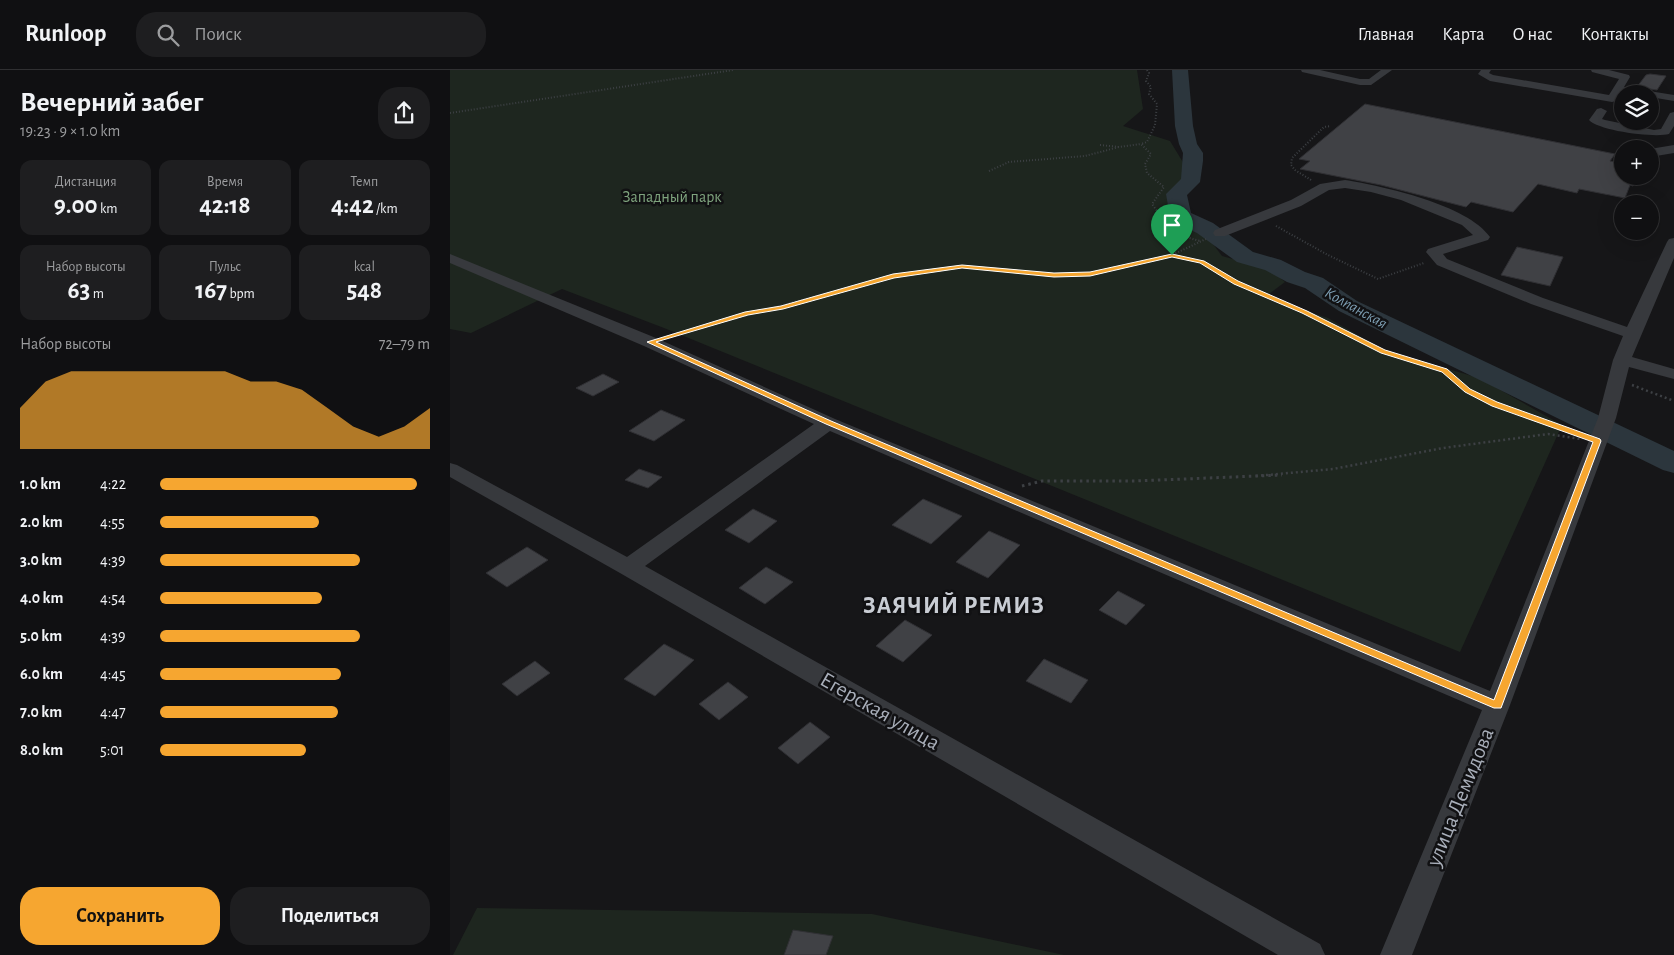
<!DOCTYPE html>
<html lang="ru">
<head>
<meta charset="utf-8">
<style>
  body { margin:0; font-family:"Alegreya Sans",sans-serif; background:#1e1e20; color:#f1f3f6; height:100vh; display:flex; flex-direction:column; font-size:19px; white-space:nowrap }
  * { box-sizing:border-box; margin:0 }
  p { font-size:16px; color:#9c9d9f }
  .icon { flex:none; width:28px; height:28px; fill:none; stroke:currentColor; stroke-width:2; stroke-linecap:round; stroke-linejoin:round }
  .map { position:relative; flex:1; overflow:hidden }
  .panel { display:flex; flex-direction:column; background:#101012; width:450px }
  .panel>* { flex:none }
  .controls { position:absolute; left:1164px; top:15px; display:grid; gap:10px }
  .controls a { display:grid; place-items:center; width:45px; height:45px; border-radius:50%; background:#101012; box-shadow:0 5px 20px #0002,0 0 0 1px #303032; font-size:25px }
  .pin { position:absolute; display:grid; place-items:center; width:42px; height:42px; color:#fff; margin:-51px -21px; border-radius:50% 50% 50% 0; rotate:-45deg; box-shadow:0 0 5px #0007 }
  .pin .icon { rotate:45deg }
  .round { display:grid; place-items:center; flex:none; width:52px; height:52px; border-radius:20px; background:#1e1e20 }
  .overview { display:flex; align-items:center; justify-content:space-between; height:85px; padding:0 20px }
  h1 { font-size:28px; font-weight:700; line-height:38px }
  .figures { display:grid; grid-template-columns:repeat(3,1fr); gap:8px; height:85px; padding:5px 20px }
  .figures div { display:grid; align-content:center; border-radius:12px; background:#1e1e20; text-align:center }
  .figures b { font-size:25px; font-weight:700 }
  .figures small { font-size:14px; font-weight:400 }
  .figures p { font-size:14px }
  .chart { height:140px; padding:10px 20px }
  .chart p { display:flex; justify-content:space-between }
  .chart svg { width:100%; height:90px; margin-top:5px; fill:#f6a630; opacity:.7 }
  .cta { display:flex; gap:10px; margin-top:auto; padding:10px 20px }
  .cta a { flex:1; height:58px; border-radius:20px; background:#f6a630; color:#111; font-size:20px; font-weight:700; line-height:58px; text-align:center }
  .cta a+a { background:#1e1e20; color:#f1f3f6 }
  ul { padding:0 20px; list-style:none; font-size:16px }
  li { display:grid; grid-template-columns:80px 60px 1fr; align-items:center; height:38px }
  li i { height:12px; border-radius:6px; background:#f6a630 }
  header { display:flex; align-items:center; gap:30px; box-sizing:border-box; height:70px; padding:0 25px; background:#101012; border-bottom:1px solid #303032 }
  header strong { font-size:24px }
  nav { display:flex; gap:28px; margin-inline-start:auto; font-size:18px }
  .search { width:350px; height:45px; background:#1e1e20; display:flex; align-items:center; gap:12px; box-sizing:border-box; padding:0 18px; border-radius:20px; color:#9c9d9f; font-size:19px }
  main { display:flex; flex:1; min-height:0 }
  .map>svg:first-child { display:block }
  .green { fill:#1e261f }
  .lines { fill:none; stroke-linecap:round; stroke-linejoin:round }
  .river { fill:#2c363d; fill-rule:evenodd }
  .building { fill:#404145; stroke:#303034 }
  .path-far2 { stroke:#3d4044; stroke-width:2; stroke-dasharray:1 2; stroke-linecap:butt }
  .path-far1 { stroke:#3d4044; stroke-width:2.5; stroke-dasharray:2 3; stroke-linecap:butt }
  .path { stroke:#3d4044; stroke-width:3; stroke-dasharray:2.5 4; stroke-linecap:butt }
  .minor { fill:#37393d; fill-rule:evenodd }
  .route { fill:#f6a630; stroke:#fff; fill-rule:evenodd }
  .labels { text-anchor:middle; dominant-baseline:central; stroke-width:5; stroke-linejoin:round; paint-order:stroke }
  .far-park-label { font-size:16px; fill:#7fa47e; stroke:#111113 }
  .far-water-label { font-size:16px; font-style:italic; fill:#7e9fb4; stroke:#111113 }
  .near-street-label { font-size:22px; fill:#a8aeb9; stroke:#111113 }
  .district-label { font-size:24px; font-weight:bold; letter-spacing:1px; fill:#c9cdd4; stroke:#111113 }
</style>
</head>
<body>
<header>
<strong>Runloop</strong>
<div class="search"><svg class="icon" aria-label="search" viewBox="0 0 24 24"><circle cx="10" cy="10" r="6"/><path d="M15 15l6 6"/></svg>Поиск</div>
<nav><a>Главная</a><a>Карта</a><a>О нас</a><a>Контакты</a></nav>
</header>
<main>
<section class="panel">
<div class="overview"><div><h1>Вечерний забег</h1><p>19:23 · 9 × 1.0 km</p></div><a class="round"><svg class="icon" aria-label="share" viewBox="0 0 24 24"><path d="M12 15V3M7 8l5-5 5 5M5 13v7h14v-7"/></svg></a></div>
<div class="figures">
<div><p>Дистанция</p><b>9.00<small> km</small></b></div>
<div><p>Время</p><b>42:18</b></div>
<div><p>Темп</p><b>4:42<small> /km</small></b></div>
</div>
<div class="figures">
<div><p>Набор высоты</p><b>63<small> m</small></b></div>
<div><p>Пульс</p><b>167<small> bpm</small></b></div>
<div><p>kcal</p><b>548</b></div>
</div>
<div class="chart"><p><span>Набор высоты</span>72–79 m</p>
<svg viewBox="0 0 160 44" preserveAspectRatio="none"><path d="M0 44V24L10 11L20 6L30 6L40 6L50 6L60 6L70 6L80 6L90 11L100 11L110 15L120 24L130 33L140 38L150 33L160 24V44z"/></svg>
</div>
<ul>
<li><b>1.0 km</b>4:22<i style="width:95%"></i></li>
<li><b>2.0 km</b>4:55<i style="width:59%"></i></li>
<li><b>3.0 km</b>4:39<i style="width:74%"></i></li>
<li><b>4.0 km</b>4:54<i style="width:60%"></i></li>
<li><b>5.0 km</b>4:39<i style="width:74%"></i></li>
<li><b>6.0 km</b>4:45<i style="width:67%"></i></li>
<li><b>7.0 km</b>4:47<i style="width:66%"></i></li>
<li><b>8.0 km</b>5:01<i style="width:54%"></i></li>
</ul>
<div class="cta"><a>Сохранить</a><a>Поделиться</a></div>
</section>
<div class="map">
<svg width="1224" height="885" viewBox="0 0 1224 885">
  <rect width="100%" height="100%" fill="#161618"/>
  <!-- green -->
  <path class="green" d="M 0,0 L 687,0 L 693,39 L 673,56 L 720,71 L 742,107 L 722,125 L 724,153 L 754,162 L 772,186 L 819,199 L 835,212 L 815,227 L 878,248 L 936,281 L 1029,308 L 1112,355 L 1010,582 L 214,258 L 112,219 L 21,263 L 0,259 Z
    M 27,838 L 422,844 L 614,885 L 3,885 Z"/>
  <g class="lines">
    <!-- river -->
    <path class="river" d="M 722,0 L 738,0 L 743,56 L 747,74 L 753,83 L 753,91 L 750,112 L 737,125 L 741,143 L 763,153 L 803,182 L 831,190 L 855,202 L 873,208 L 907,231 L 1224,381 L 1224,403 L 1213,400 L 889,241 L 855,218 L 837,212 L 815,200 L 787,192 L 747,163 L 723,152 L 720,147 L 716,124 L 731,109 L 733,83 L 729,74 L 725,56 Z"/>
  </g>
  <!-- building -->
  <path class="building" d="M 1200,4 L 1216,6 L 1207,20 L 1187,17 L 1196,5 Z
    M 915,34 L 1165,84 L 1160,91 L 1172,93 L 1172,106 L 1189,106 L 1183,116 L 1180,115 L 1175,128 L 1129,119 L 1127,123 L 1088,114 L 1063,142 L 1021,132 L 1016,137 L 931,115 L 850,99 L 860,91 L 849,89 Z
    M 1067,177 L 1113,187 L 1100,216 L 1051,205 Z
    M 153,304 L 169,312 L 143,326 L 126,318 Z
    M 211,340 L 235,350 L 204,371 L 179,361 Z
    M 189,399 L 212,407 L 198,418 L 175,410 Z
    M 473,429 L 512,446 L 481,474 L 442,455 Z
    M 303,439 L 327,451 L 299,473 L 275,460 Z
    M 539,461 L 570,475 L 538,508 L 506,492 Z
    M 77,477 L 98,490 L 57,517 L 36,503 Z
    M 316,497 L 343,512 L 315,534 L 289,518 Z
    M 668,521 L 695,535 L 676,555 L 649,540 Z
    M 455,550 L 482,565 L 453,592 L 426,576 Z
    M 214,574 L 244,590 L 205,626 L 174,609 Z
    M 594,589 L 638,610 L 621,633 L 576,611 Z
    M 85,591 L 100,603 L 67,626 L 52,614 Z
    M 278,612 L 298,627 L 269,650 L 249,634 Z
    M 360,652 L 380,667 L 348,694 L 328,678 Z
    M 343,860 L 383,866 L 376,885 L 334,885 Z"/>
  <g class="lines">
    <!-- path-far2 -->
    <path class="path-far2" d="M 697,0 L 699,3 L 696,11 L 701,17 L 699,24 L 707,34 L 705,55 L 697,72 L 691,74 L 701,84 L 695,94 L 697,103 L 714,117 L 702,134 C 717,155 724,165 750,171
      M 0,43 L 283,0
      M 650,75 L 669,77 L 691,74
      M 539,101 L 559,92 L 635,86 L 669,77
      M 861,110 L 845,100 L 841,95 L 842,88 L 874,57 L 881,56
      M 826,156 L 878,185 L 928,209 L 974,193
      M 722,186 L 752,192 L 786,212 L 847,238
      M 322,238 L 443,206 L 513,197 L 604,205 L 639,204 L 722,185 L 756,169"/>
    <!-- path-far1 -->
    <path class="path-far1" d="M 844,237 L 933,282 L 995,301 L 1018,321 L 1044,334 L 1132,365
      M 222,265 L 327,237
      M 1182,315 L 1224,331
      M 806,406 L 883,399 L 993,378 L 1098,364 L 1131,369"/>
    <!-- path -->
    <path class="path" d="M 572,416 L 592,411 L 685,411 L 832,405"/>
    <!-- minor -->
    <path class="minor" d="M 851,0 L 870,0 L 910,9 L 919,9 L 931,0 L 942,0 L 921,15 L 910,15 L 852,2 Z
      M 1031,0 L 1041,0 L 1039,3 L 1043,5 L 1159,25 L 1169,9 L 1142,2 L 1141,0 L 1159,0 L 1179,5 L 1180,7 L 1174,17 L 1224,25 L 1224,31 L 1200,27 L 1200,24 L 1171,23 L 1166,31 L 1162,32 L 1040,11 L 1028,4 Z
      M 1151,38 L 1157,41 L 1152,49 L 1155,50 L 1204,60 L 1211,59 L 1220,43 L 1224,42 L 1224,56 L 1219,64 C 1205,68 1149,61 1139,50 L 1147,39 Z
      M 1224,75 L 1224,83 L 1200,87 L 1200,79 Z
      M 895,110 C 933,116 1018,135 1040,167 L 1038,170 L 993,184 L 997,189 L 1093,228 L 1177,257 L 1217,172 L 1219,169 L 1224,168 L 1224,188 L 1182,287 L 1224,299 L 1224,309 L 1179,297 L 1166,348 L 1060,635 L 962,885 L 930,885 L 1032,640 L 380,361 L 195,496 L 870,874 L 875,885 L 828,885 L 170,503 L 0,407 L 0,393 L 7,395 L 177,487 L 364,354 L 194,276 L 0,193 L 0,184 L 206,268 L 385,349 L 1040,621 L 1148,348 L 1163,290 L 1173,266 L 1081,234 L 987,195 L 976,182 L 978,179 L 1023,165 L 1012,155 L 951,130 L 921,122 L 895,118 L 879,120 L 851,136 L 775,166 L 765,166 L 763,163 L 765,160 L 841,130 L 870,114 Z"/>
  </g>
  <!-- route -->
  <path class="route" d="M 722,184 L 754,191 L 788,211 L 857,241 L 935,280 L 997,299 L 1020,319 L 1047,332 L 1150,369 L 1151,371 L 1051,638 L 1044,638 L 376,354 L 197,272 L 295,242 L 331,236 L 443,204 L 512,195 L 604,203 L 640,202 ZM 722,187 L 750,193 L 784,214 L 852,243 L 931,283 L 992,302 L 1015,322 L 1042,336 L 1143,372 L 1044,630 L 381,351 L 206,272 L 298,245 L 333,239 L 444,208 L 512,198 L 604,207 L 640,206 Z"/>
  <g class="labels">
    <!-- far-park labels -->
    <g class="far-park-label">
      <text x="222" y="127">Западный парк</text>
    </g>
    <!-- far-water labels -->
    <g class="far-water-label">
      <text transform="translate(906 238) rotate(29)">Колпанская</text>
    </g>
    <!-- near-street labels -->
    <g class="near-street-label">
      <text transform="translate(430 641) rotate(30)">Егерская улица</text>
      <text transform="translate(1010 727) rotate(-68)">улица Демидова</text>
    </g>
    <!-- district labels -->
    <g class="district-label">
      <text x="504" y="536">ЗАЯЧИЙ РЕМИЗ</text>
    </g>
  </g>
</svg>
<div class="controls">
<a><svg class="icon" aria-label="layers" viewBox="0 0 24 24"><path d="M12 4l9 5-9 5-9-5zM3 14l9 5 9-5"/></svg></a>
<a>+</a>
<a>−</a>
</div>
<div class="pin" style="left:722px;top:185px;background:#1e9e55"><svg class="icon" aria-label="arrive" viewBox="0 0 24 24"><path d="M6 21V4h12l-3 4 3 4H6"/></svg></div>
</div>
</main>
</body>
</html>
